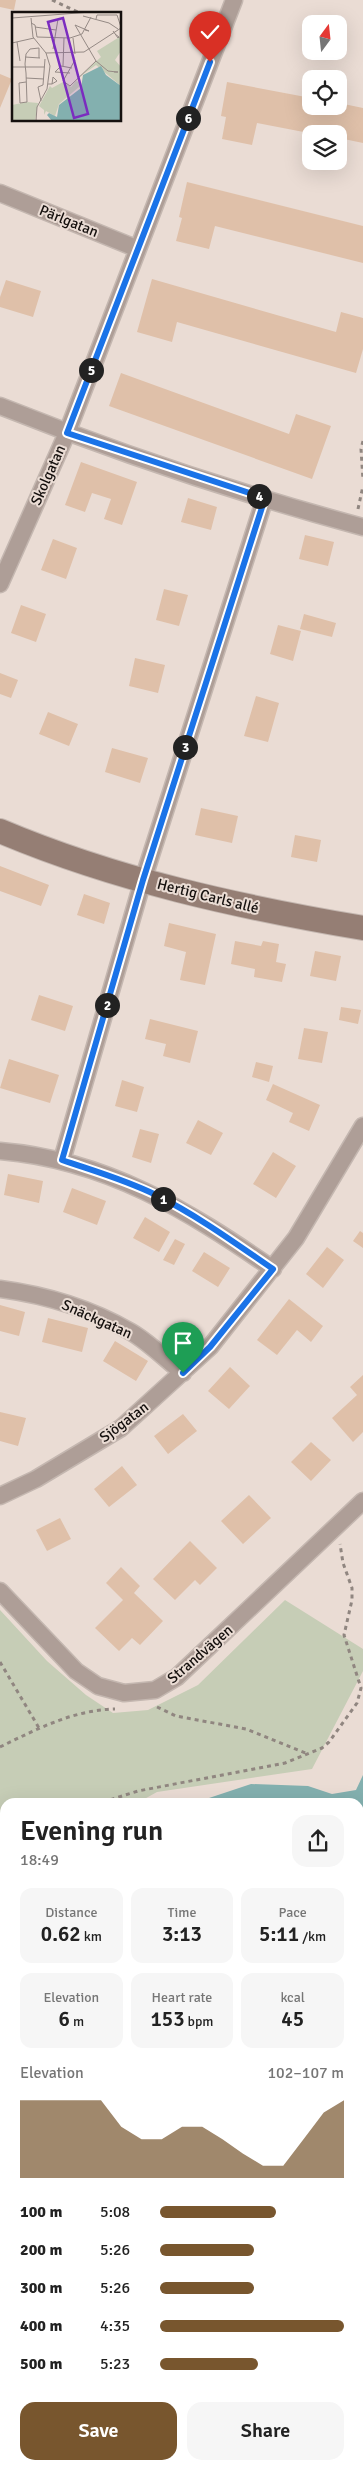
<!DOCTYPE html>
<html lang="en">
<head>
<meta charset="utf-8">
<style>
  body { margin:0; font-family:Signika,sans-serif; background:#f6f6f6; color:#222; height:100vh; display:flex; flex-direction:column; font-size:19px; white-space:nowrap }
  * { box-sizing:border-box; margin:0 }
  p { font-size:16px; color:#767676 }
  .icon { flex:none; width:28px; height:28px; fill:none; stroke:currentColor; stroke-width:2; stroke-linecap:round; stroke-linejoin:round }
  .map { position:relative; flex:1; overflow:hidden }
  .side { position:absolute; left:0px; top:1798px; width:364px; height:672px; display:flex; flex-direction:column; background:#fff; border-radius:15px 15px 0 0; box-shadow:0 5px 20px #0002 }
  .side>* { flex:none }
  .needle { width:32px; rotate:15deg }
  .fabs { position:absolute; left:302px; top:15px; display:grid; gap:10px }
  .fabs a { display:grid; place-items:center; width:45px; height:45px; border-radius:10px; background:#fff; box-shadow:0 5px 20px #0002; font-size:25px }
  .pin { position:absolute; display:grid; place-items:center; width:42px; height:42px; color:#fff; margin:-51px -21px; border-radius:50% 50% 50% 0; rotate:-45deg; box-shadow:0 0 5px #0007 }
  .pin .icon { rotate:45deg }
  .km { position:absolute; width:25px; height:25px; margin:-12px; border-radius:50%; background:#222; color:#fff; font-size:14px; line-height:25px; text-align:center }
  .round { display:grid; place-items:center; flex:none; width:52px; height:52px; border-radius:15px; background:#f6f6f6 }
  .overview { display:flex; align-items:center; justify-content:space-between; height:85px; padding:0 20px }
  h1 { font-size:28px; font-weight:600; line-height:38px }
  .figures { display:grid; grid-template-columns:repeat(3,1fr); gap:8px; height:85px; padding:5px 20px }
  .figures div { display:grid; align-content:center; border-radius:12px; background:#f6f6f6; text-align:center }
  .figures b { font-size:21px; font-weight:600 }
  .figures small { font-size:14px; font-weight:400 }
  .figures p { font-size:14px }
  .chart { height:140px; padding:10px 20px }
  .chart p { display:flex; justify-content:space-between }
  .chart svg { width:100%; height:90px; margin-top:5px; fill:#78562e; opacity:.7 }
  .cta { display:flex; gap:10px; margin-top:auto; padding:10px 20px }
  .cta a { flex:1; height:58px; border-radius:15px; background:#78562e; color:#fff; font-size:20px; font-weight:600; line-height:58px; text-align:center }
  .cta a+a { background:#f6f6f6; color:#222 }
  ul { padding:0 20px; list-style:none; font-size:16px }
  li { display:grid; grid-template-columns:80px 60px 1fr; align-items:center; height:38px }
  li i { height:12px; border-radius:6px; background:#78562e }
  .map>svg:first-child { display:block }
  .green { fill:#c6cdb6 }
  .water { fill:#83b0af }
  .building { fill:#dfc0a9 }
  .lines { fill:none; stroke-linecap:round; stroke-linejoin:round }
  .street-casing { stroke:#c4b7b0; stroke-width:19 }
  .secondary-casing { stroke:#c4b7b0; stroke-width:26 }
  .path { stroke:#908680; stroke-width:3; stroke-dasharray:4 4; stroke-linecap:butt }
  .street { stroke:#ae9e97; stroke-width:16 }
  .secondary { stroke:#957e74; stroke-width:24 }
  .route-casing { stroke:#fff; stroke-width:10 }
  .route { stroke:#1a73e8; stroke-width:6 }
  .labels { text-anchor:middle; dominant-baseline:central; stroke-width:4; stroke-linejoin:round; paint-order:stroke }
  .street-label { font-size:15px; fill:#15100e; stroke:#eadcd4 }
  .inset-road { fill:none; stroke:#958a85; stroke-width:1 }
  .view { fill:#7b2cbf; fill-opacity:0.15; stroke:#7b2cbf; stroke-width:2.5 }
  .inset-edge { fill:none; stroke:#15100e; stroke-width:2.5 }
</style>
</head>
<body>
<div class="map">
<svg width="363" height="2470" viewBox="0 0 363 2470">
  <rect width="100%" height="100%" fill="#eadcd4"/>
  <!-- green -->
  <path class="green" d="M 285,1600 L 363,1649 L 363,1671 L 312,1769 L 157,1792 L 139,1802 L 5,1802 L 5,1879 L 0,1882 L 0,1610 L 47,1661 L 86,1695 L 113,1713 L 148,1710 L 198,1685 Z"/>
  <!-- water -->
  <path class="water" d="M 363,1775 L 363,2470 L 0,2470 L 0,1894 L 5,1891 L 5,2465 L 359,2465 L 359,1802 L 197,1802 L 251,1784 L 308,1786 L 332,1794 L 356,1790 Z"/>
  <!-- building -->
  <path class="building" d="M 0,0 L 16,0 L 14,10 L 0,7 Z
    M 0,74 L 12,79 L 0,108 Z
    M 227,82 L 311,98 L 311,106 L 339,106 L 339,103 L 363,108 L 363,143 L 339,138 L 339,134 L 314,134 L 257,123 L 252,145 L 222,139 L 226,117 L 221,116 Z
    M 187,182 L 363,226 L 363,263 L 215,226 L 209,249 L 176,241 L 182,218 L 179,217 Z
    M 152,279 L 336,332 L 341,312 L 363,318 L 363,349 L 356,373 L 177,322 L 172,342 L 137,332 Z
    M 6,280 L 41,291 L 33,317 L 0,307 L 0,297 Z
    M 121,373 L 289,434 L 296,414 L 331,426 L 312,479 L 109,406 Z
    M 81,462 L 137,482 L 122,525 L 104,519 L 111,499 L 92,493 L 85,512 L 65,505 Z
    M 188,498 L 217,507 L 211,530 L 181,522 Z
    M 305,535 L 334,542 L 328,566 L 299,559 Z
    M 53,539 L 77,548 L 66,579 L 41,570 Z
    M 164,589 L 188,595 L 179,626 L 156,620 Z
    M 21,605 L 46,614 L 36,642 L 11,633 Z
    M 304,614 L 336,623 L 332,637 L 300,629 Z
    M 278,625 L 301,631 L 293,661 L 270,654 Z
    M 135,658 L 165,665 L 158,693 L 129,686 Z
    M 0,673 L 18,680 L 11,698 L 0,694 Z
    M 256,696 L 279,703 L 268,742 L 244,736 Z
    M 48,712 L 78,724 L 69,746 L 39,734 Z
    M 112,748 L 148,758 L 140,783 L 105,772 Z
    M 201,808 L 238,816 L 232,843 L 195,835 Z
    M 295,835 L 321,840 L 317,862 L 291,857 Z
    M 0,866 L 49,885 L 41,906 L 0,891 Z
    M 84,894 L 110,903 L 104,924 L 77,915 Z
    M 169,923 L 216,934 L 205,985 L 180,980 L 186,952 L 164,946 Z
    M 235,941 L 261,946 L 263,941 L 279,944 L 276,962 L 286,964 L 282,982 L 254,977 L 255,969 L 231,964 Z
    M 315,951 L 341,956 L 336,981 L 310,976 Z
    M 39,995 L 73,1006 L 65,1031 L 31,1020 Z
    M 341,1007 L 361,1010 L 358,1024 L 339,1020 Z
    M 150,1019 L 198,1031 L 190,1063 L 163,1056 L 166,1044 L 145,1039 Z
    M 304,1028 L 328,1032 L 322,1063 L 298,1059 Z
    M 9,1059 L 59,1075 L 50,1103 L 0,1088 Z
    M 256,1062 L 273,1066 L 269,1082 L 252,1077 Z
    M 122,1080 L 144,1087 L 137,1112 L 115,1106 Z
    M 273,1084 L 320,1105 L 309,1131 L 289,1122 L 293,1113 L 266,1100 Z
    M 198,1120 L 223,1133 L 211,1155 L 186,1143 Z
    M 140,1129 L 159,1134 L 151,1163 L 132,1157 Z
    M 273,1152 L 296,1166 L 276,1198 L 253,1184 Z
    M 8,1174 L 43,1181 L 39,1203 L 4,1195 Z
    M 72,1188 L 106,1201 L 97,1225 L 63,1212 Z
    M 145,1217 L 170,1232 L 159,1252 L 133,1238 Z
    M 360,1231 L 363,1233 L 363,1248 L 353,1241 Z
    M 175,1239 L 185,1244 L 174,1265 L 163,1260 Z
    M 327,1247 L 344,1260 L 323,1288 L 306,1274 Z
    M 204,1252 L 230,1268 L 218,1287 L 192,1271 Z
    M 289,1299 L 323,1326 L 311,1342 L 297,1330 L 277,1355 L 257,1340 Z
    M 0,1305 L 25,1312 L 19,1336 L 0,1331 Z
    M 48,1318 L 88,1328 L 82,1352 L 42,1342 Z
    M 115,1341 L 148,1361 L 136,1381 L 103,1361 Z
    M 230,1367 L 250,1386 L 229,1409 L 208,1391 Z
    M 363,1375 L 363,1432 L 353,1442 L 332,1418 L 357,1395 L 350,1387 Z
    M 0,1412 L 26,1418 L 18,1446 L 0,1441 Z
    M 183,1414 L 197,1431 L 168,1454 L 154,1436 Z
    M 311,1442 L 331,1460 L 311,1481 L 291,1462 Z
    M 122,1466 L 137,1485 L 109,1507 L 94,1489 Z
    M 249,1495 L 271,1518 L 243,1544 L 221,1521 Z
    M 60,1518 L 71,1539 L 47,1551 L 36,1530 Z
    M 190,1541 L 217,1568 L 200,1585 L 195,1580 L 175,1600 L 153,1579 Z
    M 121,1567 L 140,1586 L 134,1593 L 163,1621 L 140,1645 L 132,1638 L 119,1651 L 95,1628 L 123,1600 L 106,1583 Z"/>
  <g class="lines">
    <defs>
      <path id="street" d="M 0,193 L 138,249
        M 0,406 C 118,453 240,494 363,527
        M 0,584 L 67,433 L 234,0
        M 0,1151 C 107,1160 187,1210 273,1269
        M 62,1160 L 143,880 L 265,498
        M 0,1289 C 46,1295 91,1309 131,1332 C 150,1343 166,1360 183,1373
        M 0,1496 L 36,1479 L 121,1428 L 210,1347 L 296,1238 L 363,1126
        M 0,1591 L 76,1671 L 98,1686 L 124,1693 L 155,1690 L 177,1677 L 363,1501"/>
      <path id="secondary" d="M 0,831 C 116,880 239,907 363,928"/>
    </defs>
    <!-- street casing -->
    <use href="#street" class="street-casing"/>
    <!-- secondary casing -->
    <use href="#secondary" class="secondary-casing"/>
    <!-- path -->
    <path class="path" d="M 52,0 L 82,14
      M 363,441 L 361,449 L 363,480
      M 358,509 L 363,486
      M 0,1662 L 39,1728
      M 157,1707 L 176,1716 L 246,1729 L 308,1754
      M 0,1747 C 37,1729 73,1710 115,1709
      M 103,1802 L 138,1791 L 285,1763 L 322,1748 L 329,1742 L 357,1703 L 361,1688 L 344,1635 L 352,1600 L 352,1588 L 343,1563 L 340,1544
      M 0,1872 L 5,1869"/>
    <!-- street -->
    <use href="#street" class="street"/>
    <!-- secondary -->
    <use href="#secondary" class="secondary"/>
  </g>
  <g class="lines">
    <defs>
      <path id="route" d="M 183,1373 L 210,1347 L 273,1269 C 235,1243 198,1216 156,1195 C 126,1180 94,1171 62,1160 L 143,880 L 265,498 L 67,433 L 210,62"/>
    </defs>
    <!-- route casing -->
    <use href="#route" class="route-casing"/>
    <!-- route -->
    <use href="#route" class="route"/>
  </g>
  <g class="labels">
    <!-- street labels -->
    <g class="street-label">
      <text transform="translate(69 221) rotate(22)">Pärlgatan</text>
      <text transform="translate(48 475) rotate(-66)">Skolgatan</text>
      <text transform="translate(208 896) rotate(14)">Hertig Carls allé</text>
      <text transform="translate(97 1319) rotate(24)">Snäckgatan</text>
      <text transform="translate(124 1422) rotate(-37)">Sjögatan</text>
      <text transform="translate(200 1654) rotate(-41)">Strandvägen</text>
    </g>
  </g>
  <!-- overview -->
  <g transform="translate(12 12)">
    <rect width="109" height="109" fill="#eadcd4"/>
    <path d="M 109,24 L 109,39 L 103,48 L 109,55 L 109,74 L 84,53 L 66,66 L 89,45 L 85,39 ZM 64,69 L 68,70 L 67,75 L 47,92 L 43,104 L 34,99 L 32,103 L 32,98 L 27,94 L 38,74 L 40,76 L 51,70 L 59,75 ZM 15,90 L 26,91 L 23,109 L 0,109 L 0,93 Z" fill="#c6cdb6"/>
    <path d="M 89,54 L 94,63 L 109,74 L 109,109 L 40,109 L 35,103 L 37,101 L 45,105 L 47,93 L 69,76 L 71,63 Z" fill="#83b0af"/>
    <path class="inset-road" d="M 71,4 L 97,11 L 106,17M 0,6 L 79,0M 19,6 L 21,25 L 34,41 L 38,54 L 35,77 L 25,95 L 24,109M 84,7 L 85,3 L 105,3 L 109,15M 19,11 L 23,13 L 25,25 L 58,26 L 70,22 L 79,5M 63,13 L 84,49M 63,13 L 77,19 L 73,18M 23,15 L 44,18M 101,19 L 106,26 L 107,25 L 103,22M 61,26 L 63,42M 5,30 L 8,49M 0,31 L 22,26M 41,37 L 46,7M 34,41 L 72,40 L 109,16M 13,45 L 28,46M 63,48 L 51,69 L 58,74 L 84,49M 84,49 L 96,59 L 105,60 L 106,60 L 102,60M 51,54 L 52,26M 0,55 L 33,55M 43,60 L 49,54 L 60,56M 43,60 L 58,61M 14,66 L 32,67M 14,70 L 7,71 L 8,91 L 15,90 L 14,61 L 13,52 L 14,42 L 18,37 L 27,36 L 27,46M 36,72 L 40,72 L 45,69 L 41,65 L 40,72M 29,89 L 26,75 L 31,73 L 33,47"/>
    <path class="view" d="M 51,6 L 76,102 L 62,106 L 36,10 Z"/>
    <rect width="109" height="109" class="inset-edge"/>
  </g>
</svg>
<div class="fabs">
<a><svg class="needle" viewBox="-14 -14 28 28"><path d="M0-13l5 13h-10z" fill="#e53935"/><path d="M0 13l5-13h-10z" fill="#767676"/></svg></a>
<a><svg class="icon" aria-label="locate" viewBox="0 0 24 24"><circle cx="12" cy="12" r="6"/><path d="M12 2v4M12 18v4M2 12h4M18 12h4"/></svg></a>
<a><svg class="icon" aria-label="layers" viewBox="0 0 24 24"><path d="M12 4l9 5-9 5-9-5zM3 14l9 5 9-5"/></svg></a>
</div>
<div class="pin" style="left:183px;top:1373px;background:#1e9e55"><svg class="icon" aria-label="arrive" viewBox="0 0 24 24"><path d="M6 21V4h12l-3 4 3 4H6"/></svg></div>
<div class="pin" style="left:210px;top:62px;background:#d93025"><svg class="icon" aria-label="check" viewBox="0 0 24 24"><path d="M5 12l5 5 9-10"/></svg></div>
<b class="km" style="left:163px;top:1199px">1</b>
<b class="km" style="left:107px;top:1005px">2</b>
<b class="km" style="left:185px;top:747px">3</b>
<b class="km" style="left:259px;top:496px">4</b>
<b class="km" style="left:91px;top:370px">5</b>
<b class="km" style="left:188px;top:118px">6</b>
<section class="side">
<div class="overview"><div><h1>Evening run</h1><p>18:49</p></div><a class="round"><svg class="icon" aria-label="share" viewBox="0 0 24 24"><path d="M12 15V3M7 8l5-5 5 5M5 13v7h14v-7"/></svg></a></div>
<div class="figures">
<div><p>Distance</p><b>0.62<small> km</small></b></div>
<div><p>Time</p><b>3:13</b></div>
<div><p>Pace</p><b>5:11<small> /km</small></b></div>
</div>
<div class="figures">
<div><p>Elevation</p><b>6<small> m</small></b></div>
<div><p>Heart rate</p><b>153<small> bpm</small></b></div>
<div><p>kcal</p><b>45</b></div>
</div>
<div class="chart"><p><span>Elevation</span>102–107 m</p>
<svg viewBox="0 0 160 44" preserveAspectRatio="none"><path d="M0 44V6L10 6L20 6L30 6L40 6L50 19L60 25L70 25L80 19L90 19L100 25L110 32L120 38L130 38L140 25L150 12L160 6V44z"/></svg>
</div>
<ul>
<li><b>100 m</b>5:08<i style="width:63%"></i></li>
<li><b>200 m</b>5:26<i style="width:51%"></i></li>
<li><b>300 m</b>5:26<i style="width:51%"></i></li>
<li><b>400 m</b>4:35<i style="width:100%"></i></li>
<li><b>500 m</b>5:23<i style="width:53%"></i></li>
</ul>
<div class="cta"><a>Save</a><a>Share</a></div>
</section>
</div>
</body>
</html>
